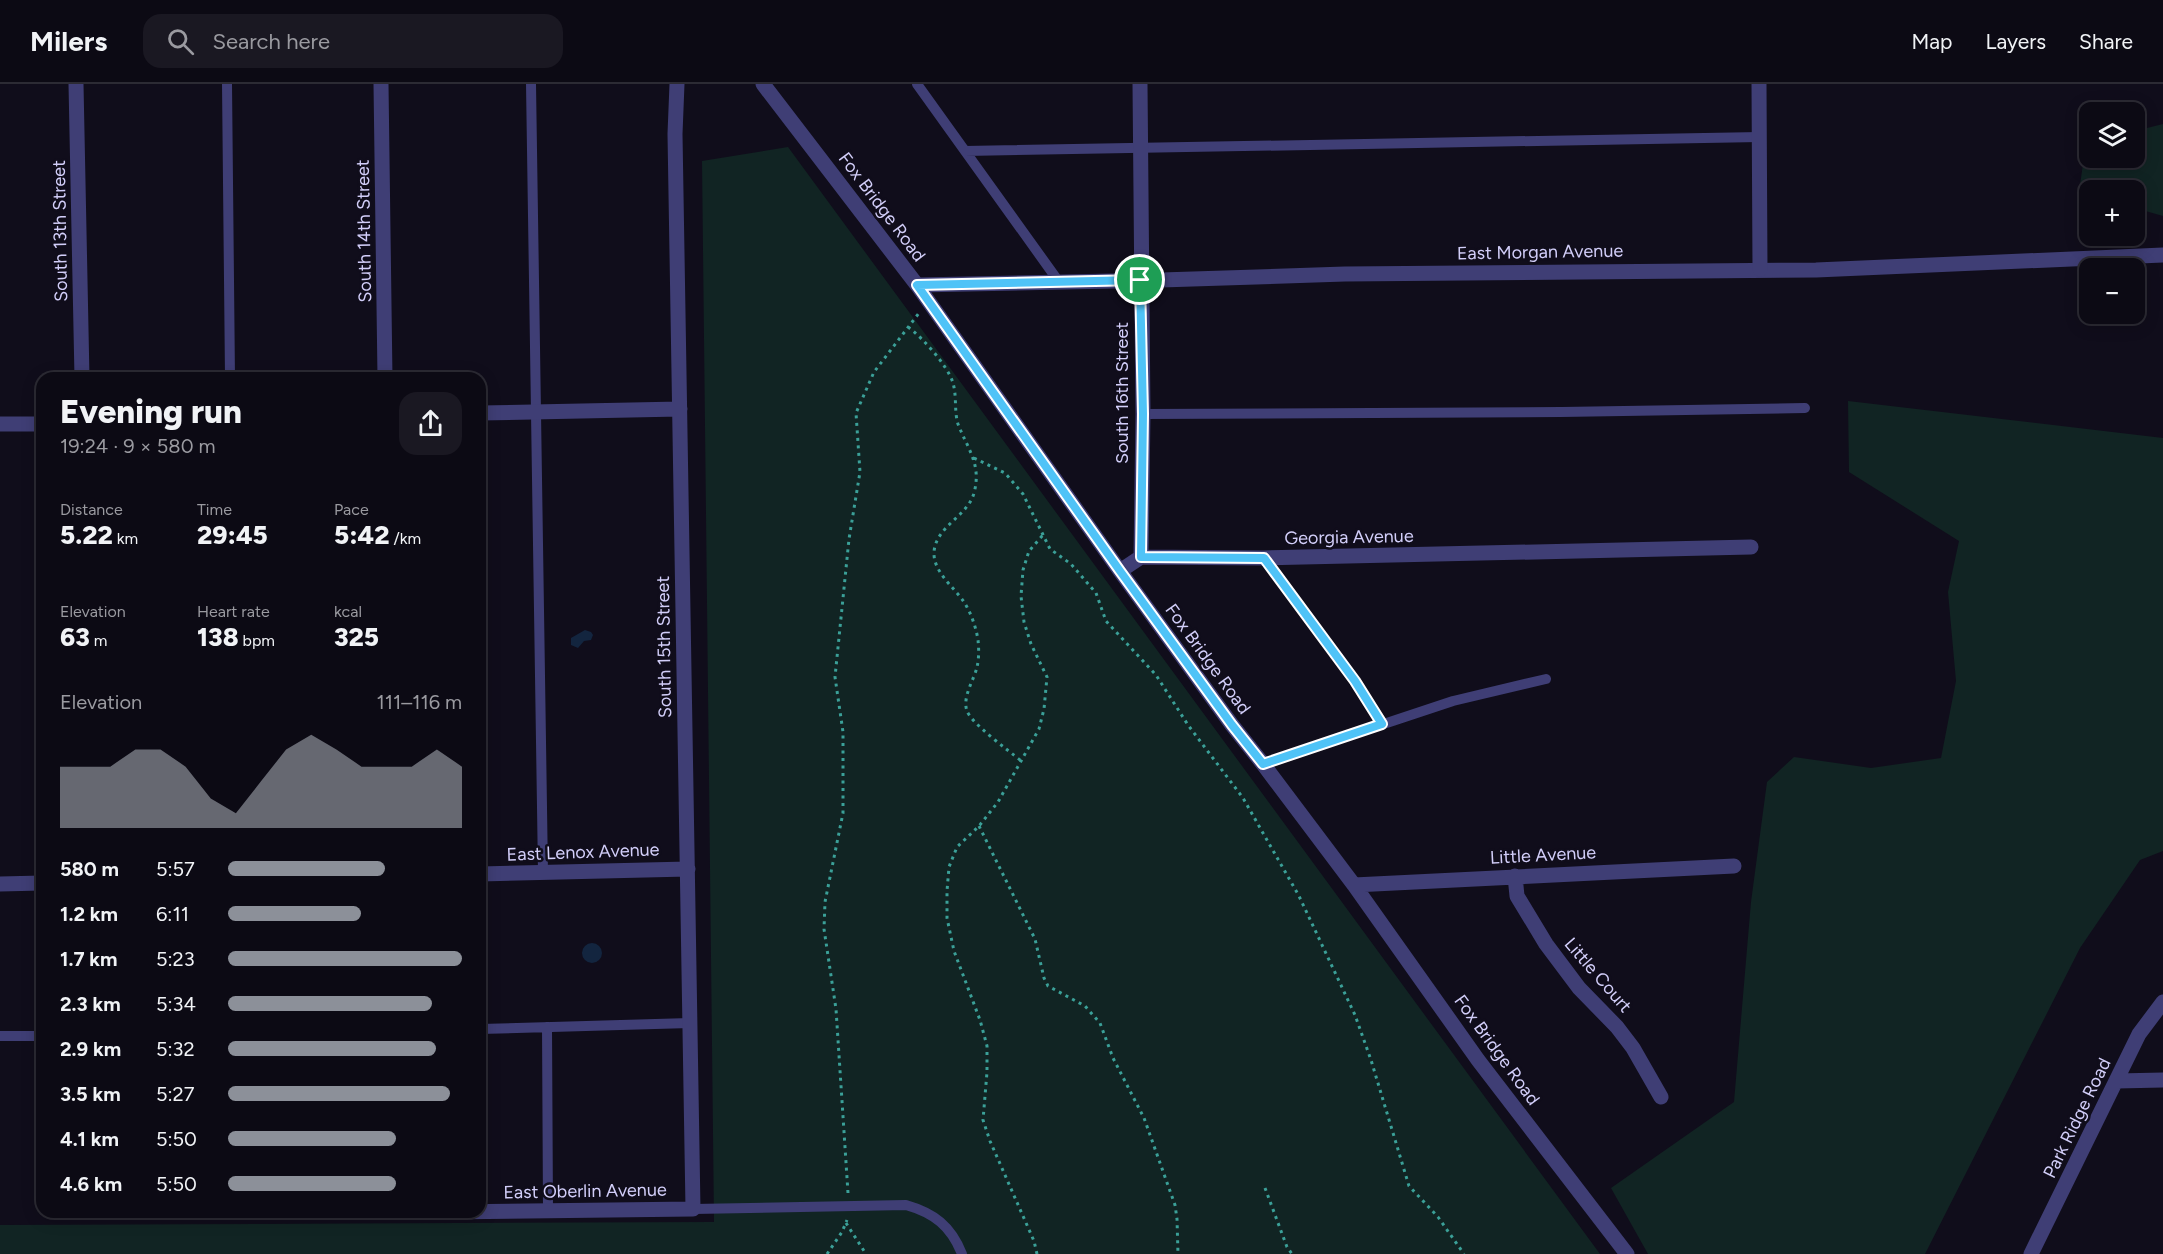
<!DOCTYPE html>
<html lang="en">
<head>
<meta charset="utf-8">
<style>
  body { margin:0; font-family:Figtree,sans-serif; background:#1a1822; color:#f1f3f6; height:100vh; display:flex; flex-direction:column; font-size:22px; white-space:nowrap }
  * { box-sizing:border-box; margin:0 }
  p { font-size:20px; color:#9a9aa0 }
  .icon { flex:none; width:33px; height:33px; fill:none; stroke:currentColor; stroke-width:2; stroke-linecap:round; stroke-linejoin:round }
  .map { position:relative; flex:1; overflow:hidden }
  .side { position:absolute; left:36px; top:288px; width:450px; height:846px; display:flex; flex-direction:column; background:#0c0a14; border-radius:18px; box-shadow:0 3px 15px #0003,0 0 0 2px #2c2b34 }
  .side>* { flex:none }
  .tools { position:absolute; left:2079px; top:18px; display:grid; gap:12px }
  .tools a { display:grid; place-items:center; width:66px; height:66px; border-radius:12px; background:#0c0a14; box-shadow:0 3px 15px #0003,0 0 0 2px #2c2b34; font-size:30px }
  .pin { position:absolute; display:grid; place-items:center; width:51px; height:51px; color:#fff; margin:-26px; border:3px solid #fff; border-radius:50%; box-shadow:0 2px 6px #0007 }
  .round { display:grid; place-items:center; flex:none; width:63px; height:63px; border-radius:18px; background:#1a1822 }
  .summary { display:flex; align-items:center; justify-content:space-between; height:102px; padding:0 24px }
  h1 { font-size:33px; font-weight:800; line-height:45px }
  .figures { display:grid; grid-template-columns:repeat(3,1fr); gap:9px; height:102px; padding:6px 24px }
  .figures div { display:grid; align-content:center }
  .figures b { font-size:26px; font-weight:800 }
  .figures small { font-size:16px; font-weight:400 }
  .figures p { font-size:16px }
  .chart { height:168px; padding:12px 24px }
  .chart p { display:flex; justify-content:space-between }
  .chart svg { width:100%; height:108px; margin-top:6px; fill:#8c9099; opacity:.7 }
  ul { padding:0 24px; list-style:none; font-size:20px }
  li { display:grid; grid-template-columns:96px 72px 1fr; align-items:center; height:45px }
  li i { height:15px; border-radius:8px; background:#8c9099 }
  header { display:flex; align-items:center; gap:36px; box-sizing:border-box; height:84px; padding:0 30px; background:#0c0a14; border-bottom:2px solid #2c2b34 }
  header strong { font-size:28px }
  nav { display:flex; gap:33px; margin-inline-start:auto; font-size:21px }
  .search { width:420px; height:54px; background:#1a1822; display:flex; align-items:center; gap:15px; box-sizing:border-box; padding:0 21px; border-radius:18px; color:#9a9aa0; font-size:22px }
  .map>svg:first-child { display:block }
  .green { fill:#112423 }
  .water { fill:#13253f }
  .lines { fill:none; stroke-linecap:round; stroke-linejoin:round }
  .path { stroke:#3ba098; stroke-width:3; stroke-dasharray:3 4.5; stroke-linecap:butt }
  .service { stroke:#3f3e75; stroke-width:10 }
  .minor { stroke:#3f3e75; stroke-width:15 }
  .tertiary { stroke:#3f3e75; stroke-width:15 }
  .route-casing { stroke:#fff; stroke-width:12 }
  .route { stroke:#4fc3f7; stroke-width:8 }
  .labels { text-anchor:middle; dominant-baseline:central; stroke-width:5; stroke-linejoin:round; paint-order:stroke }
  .street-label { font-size:18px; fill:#d2cef9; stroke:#100d1b }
</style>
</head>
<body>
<header>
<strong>Milers</strong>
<div class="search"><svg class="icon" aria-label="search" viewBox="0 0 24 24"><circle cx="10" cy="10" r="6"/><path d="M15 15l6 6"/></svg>Search here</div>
<nav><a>Map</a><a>Layers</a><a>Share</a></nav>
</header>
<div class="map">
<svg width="2163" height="1170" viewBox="0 0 2163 1170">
  <rect width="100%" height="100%" fill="#100d1b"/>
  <!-- green -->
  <path class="green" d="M 2163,40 L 2163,132 L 2135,124 L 2134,106 L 2090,106 L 2089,111 L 2079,108 L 2086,59 L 2089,58 L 2090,74 L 2134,74 L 2135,47 Z
    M 788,63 L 1600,1170 L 0,1170 L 0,1141 L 714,1138 L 702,77 Z
    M 1848,317 L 2163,354 L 2163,767 L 2140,776 L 2080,864 L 1925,1170 L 1648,1170 L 1611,1104 L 1734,1018 L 1751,818 L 1767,698 L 1794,673 L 1871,684 L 1941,674 L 1956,597 L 1948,508 L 1959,457 L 1849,388 Z"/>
  <!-- water -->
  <path class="water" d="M 585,546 L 591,548 L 593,551 L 591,556 L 584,557 L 578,564 L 571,561 L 571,554 Z
    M582 869a10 10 0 1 1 20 0a10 10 0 1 1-20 0Z"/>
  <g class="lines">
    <!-- path -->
    <path class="path" d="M 908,243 C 923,254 948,282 953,299 C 957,313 954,327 958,340 C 967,364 982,380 974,409 C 968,432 936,442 934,468 C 933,488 954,503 964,518 C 971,529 976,543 978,556 C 979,565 979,575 977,583 C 974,596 962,613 967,627 C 972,640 1008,666 1020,676
      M 974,374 L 1005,389 L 1023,410 L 1050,465 L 1071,480 L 1096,509 L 1106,537 L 1156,591 L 1188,641 L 1243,714 L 1299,812 L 1355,931 L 1371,976 L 1409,1102 L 1438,1133 L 1464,1170
      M 979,742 L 1035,855 L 1044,894 L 1048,902 L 1085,922 L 1100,939 L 1113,974 L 1144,1034 L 1175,1121 L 1177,1135 L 1178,1170
      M 1265,1104 L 1287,1163 L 1292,1170
      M 848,1109 L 836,925 L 824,845 L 825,818 L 843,729 L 843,648 L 835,593 L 849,455 L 860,388 L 856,329 L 874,288 L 919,229
      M 846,1139 L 866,1170
      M 827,1170 L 842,1148 L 847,1136
      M 1037,1170 L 1034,1157 L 990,1057 L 983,1036 L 987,988 L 987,962 L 980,936 L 954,867 L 947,834 L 947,807 L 949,783 L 957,763 L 979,742 L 998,718 L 1039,645 L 1044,625 L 1047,593 L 1031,560 L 1024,538 L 1021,512 L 1023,486 L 1029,467 L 1043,451"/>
    <!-- service -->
    <path class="service" d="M 227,0 L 230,294
      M 531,0 L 543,789
      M 917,0 L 1059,198
      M 965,67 L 1760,53
      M 1143,330 L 1561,328 L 1805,324
      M 1264,474 L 1355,597 L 1382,641
      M 1263,680 L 1453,617 L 1546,595
      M 547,943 L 548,1127
      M 480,945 L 690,939
      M 0,952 L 42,952
      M 693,1125 L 906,1121 C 934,1129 951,1142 962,1170"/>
    <!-- minor -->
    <path class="minor" d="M 76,0 L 82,294
      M 381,0 L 385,294
      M 763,0 L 917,201 L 1120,487 L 1232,641 L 1263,680 L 1354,801 L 1478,976 L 1627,1170
      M 1140,0 L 1143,330 L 1141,473
      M 917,201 L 1161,196 L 1345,190 L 1816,186 L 2163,171
      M 480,329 L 680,325
      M 0,340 L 42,340
      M 1120,487 L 1141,473 L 1264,474 L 1751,463
      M 480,790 L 688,785
      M 1515,792 L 1517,812 L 1546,860 L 1579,904 L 1617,943 L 1633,964 L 1661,1013
      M 0,800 L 42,799
      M 1354,801 L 1734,782
      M 2117,997 L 2163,996
      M 442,1128 L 693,1125 L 675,50 L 677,0
      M 2031,1170 L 2139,950 L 2163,918"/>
    <!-- tertiary -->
    <path class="tertiary" d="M 1759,0 L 1760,185"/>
  </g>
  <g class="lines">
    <defs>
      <path id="route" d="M 1140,196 L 1143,330 L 1141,473 L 1264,474 L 1355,597 L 1382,640 L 1263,680 L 1232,641 L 1120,487 L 917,201 Z"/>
    </defs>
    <!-- route casing -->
    <use href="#route" class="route-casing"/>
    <!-- route -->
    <use href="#route" class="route"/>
  </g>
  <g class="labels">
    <!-- street labels -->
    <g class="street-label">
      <text transform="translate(882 123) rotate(53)">Fox Bridge Road</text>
      <text transform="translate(60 147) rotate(-91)">South 13th Street</text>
      <text transform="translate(364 147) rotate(-91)">South 14th Street</text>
      <text transform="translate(1540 168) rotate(-1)">East Morgan Avenue</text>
      <text transform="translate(1122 309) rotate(-90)">South 16th Street</text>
      <text transform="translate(1349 453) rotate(-1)">Georgia Avenue</text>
      <text transform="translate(664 563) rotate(-91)">South 15th Street</text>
      <text transform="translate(1208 575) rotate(54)">Fox Bridge Road</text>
      <text transform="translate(583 768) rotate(-2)">East Lenox Avenue</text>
      <text transform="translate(1543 771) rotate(-3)">Little Avenue</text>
      <text transform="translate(1598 891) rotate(49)">Little Court</text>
      <text transform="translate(1497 966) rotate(54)">Fox Bridge Road</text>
      <text transform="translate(2077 1034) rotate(-64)">Park Ridge Road</text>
      <text transform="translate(585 1107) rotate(-1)">East Oberlin Avenue</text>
    </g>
  </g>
</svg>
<div class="tools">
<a><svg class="icon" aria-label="layers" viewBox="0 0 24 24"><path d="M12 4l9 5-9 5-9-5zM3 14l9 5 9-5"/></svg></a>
<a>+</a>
<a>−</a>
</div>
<div class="pin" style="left:1140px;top:196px;background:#1e9e55"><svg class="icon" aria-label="arrive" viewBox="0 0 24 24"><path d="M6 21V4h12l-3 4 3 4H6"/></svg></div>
<section class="side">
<div class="summary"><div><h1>Evening run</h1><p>19:24 · 9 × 580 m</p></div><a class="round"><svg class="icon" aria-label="share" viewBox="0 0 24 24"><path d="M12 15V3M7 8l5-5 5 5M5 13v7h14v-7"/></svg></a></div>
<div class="figures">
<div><p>Distance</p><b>5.22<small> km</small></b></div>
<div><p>Time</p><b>29:45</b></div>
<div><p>Pace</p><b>5:42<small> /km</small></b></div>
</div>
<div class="figures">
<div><p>Elevation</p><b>63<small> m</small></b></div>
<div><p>Heart rate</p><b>138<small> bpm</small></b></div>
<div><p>kcal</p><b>325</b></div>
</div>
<div class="chart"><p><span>Elevation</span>111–116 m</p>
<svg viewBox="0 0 160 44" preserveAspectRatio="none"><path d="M0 44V19L10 19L20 19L30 12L40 12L50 19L60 32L70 38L80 25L90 12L100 6L110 12L120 19L130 19L140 19L150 12L160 19V44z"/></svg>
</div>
<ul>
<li><b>580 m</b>5:57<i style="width:67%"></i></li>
<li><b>1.2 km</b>6:11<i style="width:57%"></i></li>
<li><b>1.7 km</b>5:23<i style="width:100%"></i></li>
<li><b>2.3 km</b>5:34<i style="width:87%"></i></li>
<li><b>2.9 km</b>5:32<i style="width:89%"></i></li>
<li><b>3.5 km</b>5:27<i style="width:95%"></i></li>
<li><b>4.1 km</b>5:50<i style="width:72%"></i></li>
<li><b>4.6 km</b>5:50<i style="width:72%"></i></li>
</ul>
</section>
</div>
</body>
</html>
